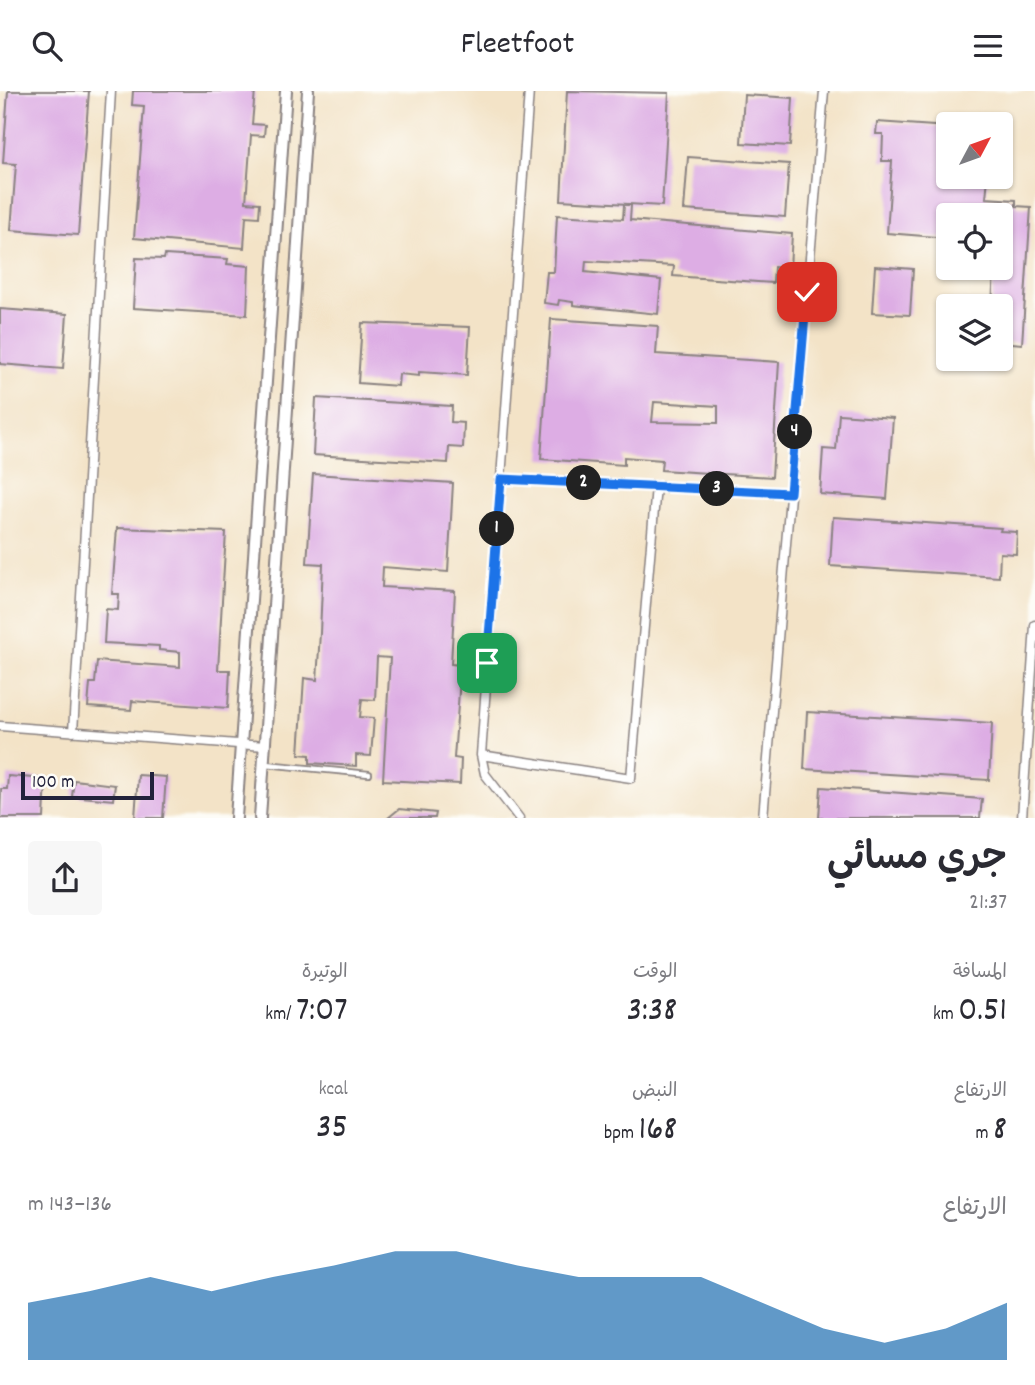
<!DOCTYPE html>
<html lang="ar">
<head>
<meta charset="utf-8">
<style>
  body { margin:0; font-family:Dekko,"Playpen Sans Arabic",sans-serif; background:#f7f7f7; color:#2b2b33; direction:rtl; height:100vh; display:flex; flex-direction:column; font-size:26px; white-space:nowrap }
  * { box-sizing:border-box; margin:0 }
  p { font-size:23px; color:#7c7c81 }
  .icon { flex:none; width:38px; height:38px; fill:none; stroke:currentColor; stroke-width:2; stroke-linecap:round; stroke-linejoin:round }
  .map { position:relative; height:727px; overflow:hidden; direction:ltr }
  .side { display:flex; flex-direction:column; background:#fff; flex:1 }
  .side>* { flex:none }
  .needle { width:46px; rotate:49deg }
  .buttons { position:absolute; left:936px; top:21px; display:grid; gap:14px }
  .buttons a { display:grid; place-items:center; width:77px; height:77px; border-radius:7px; background:#fff; box-shadow:0 2px 5px #0004; font-size:35px }
  .scale { position:absolute; left:21px; bottom:18px; width:133px; box-sizing:border-box; padding-left:7px; border:4px solid #22223b; border-top:0; font-size:19px; line-height:24px; white-space:nowrap; color:#22223b; -webkit-text-stroke:5px #fdfcf7; paint-order:stroke }
  .pin { position:absolute; display:grid; place-items:center; width:60px; height:60px; color:#fff; margin:-30px; border-radius:14px; box-shadow:0 4px 10px #0006 }
  .km { position:absolute; width:35px; height:35px; margin:-18px; border-radius:50%; background:#222; color:#fff; font-size:19px; line-height:35px; text-align:center }
  .round { display:grid; place-items:center; flex:none; width:74px; height:74px; border-radius:7px; background:#f7f7f7 }
  .headline { display:flex; align-items:center; justify-content:space-between; height:119px; padding:0 28px }
  h1 { font-size:38px; font-weight:600; line-height:52px }
  .metrics { display:grid; grid-template-columns:repeat(3,1fr); gap:10px; height:119px; padding:7px 28px }
  .metrics div { display:grid; align-content:center }
  .metrics b { font-size:35px; font-weight:600 }
  .metrics small { font-size:19px; font-weight:400 }
  .metrics p { font-size:19px }
  .chart { height:196px; padding:14px 28px }
  .chart p { display:flex; justify-content:space-between }
  .chart svg { width:100%; height:126px; margin-top:7px; fill:#1f6fb2; opacity:.7 }
  header { display:flex; justify-content:space-between; align-items:center; height:91px; padding:0 28px; background:#fff; font-size:32px; font-weight:600 }
  .map>svg:first-child { display:block }
  .building { fill:#ddade4; fill-rule:evenodd }
  .lines { fill:none; stroke-linecap:round; stroke-linejoin:round }
  .service-casing { stroke:#8a8281; stroke-width:8 }
  .minor-casing { stroke:#8a8281; stroke-width:11 }
  .secondary-casing { stroke:#8a8281; stroke-width:14 }
  .service { stroke:#fff; stroke-width:4.5 }
  .minor { stroke:#fff; stroke-width:8 }
  .secondary { stroke:#fff; stroke-width:10 }
  .route-casing { stroke:#fff; stroke-width:14 }
  .route { stroke:#1a73e8; stroke-width:9 }
</style>
</head>
<body>
<header><svg class="icon" aria-label="menu" viewBox="0 0 24 24"><path d="M4 6h16M4 12h16M4 18h16"/></svg>Fleetfoot<svg class="icon" aria-label="search" viewBox="0 0 24 24"><circle cx="10" cy="10" r="6"/><path d="M15 15l6 6"/></svg></header>
<div class="map">
<svg width="1035" height="727" viewBox="0 0 1035 727">
  <rect width="100%" height="100%" fill="#fdfcf7"/>
  <filter id="ink" filterUnits="userSpaceOnUse"><feTurbulence type="fractalNoise" baseFrequency=".0143" numOctaves="2"/><feDisplacementMap in="SourceGraphic" scale="14" xChannelSelector="R" yChannelSelector="G"/><feConvolveMatrix kernelMatrix="1 2 1 2 8 2 1 2 1" color-interpolation-filters="sRGB"/></filter>
  <filter id="wash" filterUnits="userSpaceOnUse"><feTurbulence type="fractalNoise" baseFrequency=".00686" numOctaves="4" result="noise"/><feDisplacementMap in="SourceGraphic" scale="28" xChannelSelector="R" yChannelSelector="G"/><feGaussianBlur stdDeviation="1.57" result="paint"/><feColorMatrix in="noise" values="0 0 0 0 0 0 0 0 0 0 0 0 0 0 0 0 0 1.4 0 .05"/><feComposite in="paint" operator="in"/></filter>
  <g filter="url(#wash)">
    <rect width="100%" height="100%" fill="#f3e3c7"/>
    <g id="blocks">
      <!-- building -->
      <path class="building" d="M 8,0 L 89,0 L 78,144 L 11,139 L 16,73 L 3,72 Z
        M 133,0 L 255,0 L 252,33 L 265,34 L 264,45 L 251,44 L 246,111 L 260,112 L 259,126 L 246,125 L 244,157 L 134,147 L 144,15 L 132,14 Z
        M 567,0 L 669,2 L 662,115 L 561,109 Z
        M 744,4 L 793,7 L 790,55 L 741,52 Z
        M 877,31 L 948,36 L 948,86 L 988,86 L 986,107 L 1016,109 L 1016,115 L 1031,116 L 1022,253 L 1001,251 L 1001,215 L 992,215 L 994,177 L 1001,177 L 1001,124 L 998,124 L 999,115 L 962,112 L 961,124 L 948,124 L 948,147 L 887,142 L 892,70 L 882,70 L 883,43 L 876,43 Z
        M 688,66 L 789,73 L 785,126 L 684,119 Z
        M 624,114 L 631,114 L 630,129 L 792,143 L 790,177 L 774,176 L 773,192 L 673,185 L 674,175 L 586,170 L 585,181 L 661,189 L 658,223 L 573,214 L 573,211 L 559,209 L 558,214 L 544,212 L 547,181 L 554,181 L 557,124 L 623,128 Z
        M 165,164 L 228,168 L 227,173 L 249,175 L 247,224 L 133,217 L 136,167 L 164,168 Z
        M 875,175 L 913,178 L 910,224 L 872,222 Z
        M 0,218 L 67,223 L 63,278 L 0,273 Z
        M 551,228 L 658,235 L 656,263 L 779,271 L 772,386 L 661,379 L 662,369 L 624,366 L 624,374 L 541,368 ZM 654,311 L 718,315 L 718,332 L 652,331 Z
        M 362,232 L 470,236 L 467,284 L 419,281 L 419,285 L 399,283 L 398,295 L 358,292 Z
        M 316,307 L 452,315 L 451,331 L 464,332 L 463,357 L 449,356 L 448,372 L 313,364 Z
        M 839,323 L 893,327 L 887,408 L 820,403 L 823,358 L 836,359 Z
        M 313,383 L 453,392 L 448,481 L 383,476 L 382,496 L 455,500 L 451,573 L 461,574 L 454,667 L 461,668 L 460,693 L 383,689 L 390,567 L 377,566 L 375,609 L 362,608 L 360,626 L 374,627 L 371,665 L 356,664 L 356,675 L 310,672 L 310,664 L 299,663 L 304,587 L 317,589 L 320,542 L 323,473 L 307,472 Z
        M 833,426 L 1001,437 L 1000,440 L 1017,441 L 1016,463 L 1000,462 L 999,486 L 830,475 Z
        M 117,437 L 226,441 L 218,579 L 230,579 L 228,617 L 132,610 L 131,619 L 88,616 L 90,592 L 95,592 L 97,570 L 180,576 L 180,561 L 159,559 L 159,555 L 104,552 L 106,518 L 118,519 L 119,503 L 112,503 Z
        M 807,621 L 992,632 L 989,689 L 804,678 Z
        M 138,684 L 166,686 L 163,727 L 135,727 Z
        M 8,685 L 46,688 L 44,727 L 0,727 L 1,698 L 7,698 Z
        M 74,689 L 115,694 L 113,709 L 72,705 Z
        M 821,696 L 982,708 L 980,727 L 819,727 Z
        M 399,718 L 436,722 L 435,727 L 388,727 Z"/>
    </g>
  </g>
  <g filter="url(#ink)">
    <use href="#blocks" fill-opacity="0" stroke="#8a8281" stroke-width="2"/>
    <g class="lines">
      <defs>
        <path id="service" d="M 265,673 L 369,683"/>
        <path id="minor" d="M 501,388 L 790,402
          M 0,635 L 265,655
          M 73,641 L 111,0
          M 481,664 L 631,687 L 656,395
          M 519,727 L 485,683 L 481,664 L 529,0
          M 763,727 L 824,0
          M 1022,727 L 1035,534"/>
        <path id="secondary" d="M 236,727 L 286,0
          M 260,727 L 308,0"/>
      </defs>
      <!-- service casing -->
      <use href="#service" class="service-casing"/>
      <!-- minor casing -->
      <use href="#minor" class="minor-casing"/>
      <!-- secondary casing -->
      <use href="#secondary" class="secondary-casing"/>
      <!-- service -->
      <use href="#service" class="service"/>
      <!-- minor -->
      <use href="#minor" class="minor"/>
      <!-- secondary -->
      <use href="#secondary" class="secondary"/>
    </g>
  </g>
  <g class="lines" filter="url(#ink)">
    <defs>
      <path id="route" d="M 487,572 L 501,388 L 790,402 L 807,201"/>
    </defs>
    <!-- route casing -->
    <use href="#route" class="route-casing"/>
    <!-- route -->
    <use href="#route" class="route"/>
  </g>
</svg>
<div class="buttons">
<a><svg class="needle" viewBox="-14 -14 28 28"><path d="M0-13l5 13h-10z" fill="#e53935"/><path d="M0 13l5-13h-10z" fill="#7c7c81"/></svg></a>
<a><svg class="icon" aria-label="locate" viewBox="0 0 24 24"><circle cx="12" cy="12" r="6"/><path d="M12 2v4M12 18v4M2 12h4M18 12h4"/></svg></a>
<a><svg class="icon" aria-label="layers" viewBox="0 0 24 24"><path d="M12 4l9 5-9 5-9-5zM3 14l9 5 9-5"/></svg></a>
</div>
<div class="scale">100 m</div>
<div class="pin" style="left:487px;top:572px;background:#1e9e55"><svg class="icon" aria-label="arrive" viewBox="0 0 24 24"><path d="M6 21V4h12l-3 4 3 4H6"/></svg></div>
<div class="pin" style="left:807px;top:201px;background:#d93025"><svg class="icon" aria-label="check" viewBox="0 0 24 24"><path d="M5 12l5 5 9-10"/></svg></div>
<b class="km" style="left:497px;top:438px">1</b>
<b class="km" style="left:584px;top:392px">2</b>
<b class="km" style="left:717px;top:398px">3</b>
<b class="km" style="left:795px;top:341px">4</b>
</div>
<section class="side">
<div class="headline"><div><h1>جري مسائي</h1><p>21:37</p></div><a class="round"><svg class="icon" aria-label="share" viewBox="0 0 24 24"><path d="M12 15V3M7 8l5-5 5 5M5 13v7h14v-7"/></svg></a></div>
<div class="metrics">
<div><p>المسافة</p><b>0.51<small> km</small></b></div>
<div><p>الوقت</p><b>3:38</b></div>
<div><p>الوتيرة</p><b>7:07<small> /km</small></b></div>
</div>
<div class="metrics">
<div><p>الارتفاع</p><b>8<small> m</small></b></div>
<div><p>النبض</p><b>168<small> bpm</small></b></div>
<div><p>kcal</p><b>35</b></div>
</div>
<div class="chart"><p><span>الارتفاع</span>136–143 m</p>
<svg viewBox="0 0 160 44" preserveAspectRatio="none"><path d="M0 44V24L10 20L20 15L30 20L40 15L50 11L60 6L70 6L80 11L90 15L100 15L110 15L120 24L130 33L140 38L150 33L160 24V44z"/></svg>
</div>
</section>
</body>
</html>
